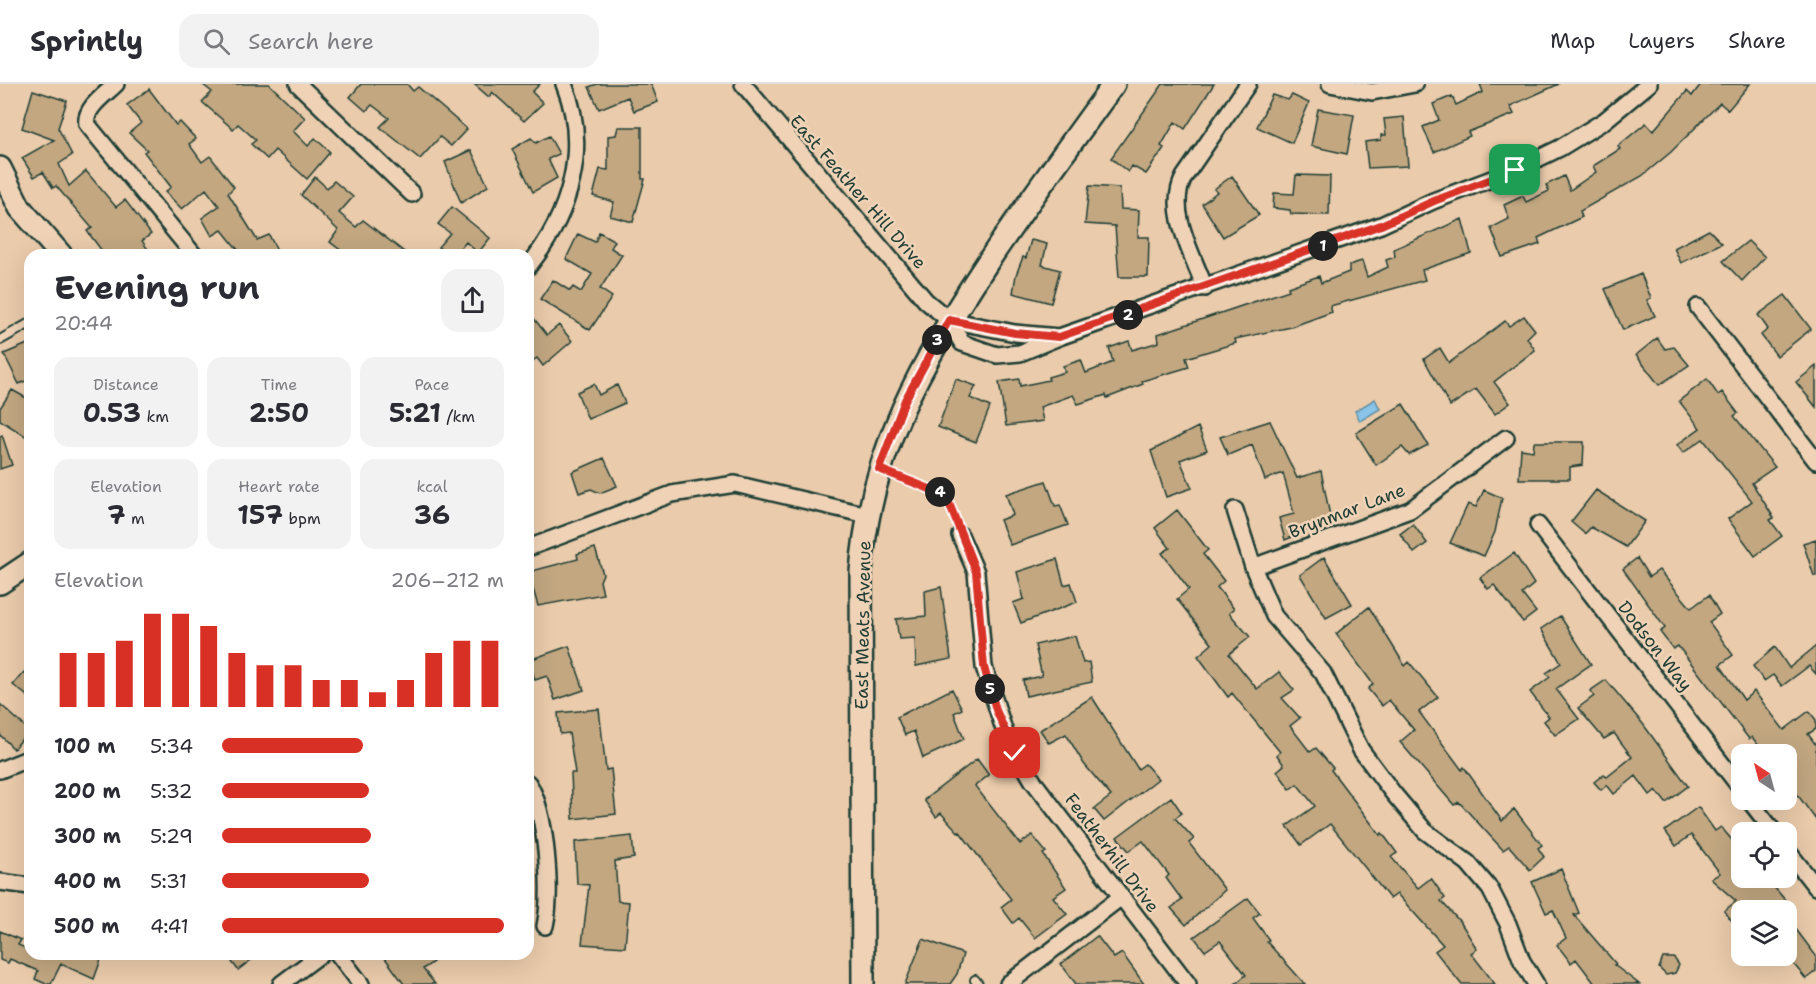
<!DOCTYPE html>
<html lang="en">
<head>
<meta charset="utf-8">
<style>
  body { margin:0; font-family:"Shantell Sans",sans-serif; background:#f2f2f3; color:#2b2b33; height:100vh; display:flex; flex-direction:column; font-size:22px; white-space:nowrap }
  * { box-sizing:border-box; margin:0 }
  p { font-size:20px; color:#7c7c81 }
  .icon { flex:none; width:33px; height:33px; fill:none; stroke:currentColor; stroke-width:2; stroke-linecap:round; stroke-linejoin:round }
  .map { position:relative; flex:1; overflow:hidden }
  .details { position:absolute; left:24px; top:165px; width:510px; height:711px; display:flex; flex-direction:column; background:#fff; border-radius:18px; box-shadow:0 6px 24px #0002 }
  .details>* { flex:none }
  .needle { width:39px; rotate:324deg }
  .fabs { position:absolute; left:1731px; top:660px; display:grid; gap:12px }
  .fabs a { display:grid; place-items:center; width:66px; height:66px; border-radius:12px; background:#fff; box-shadow:0 6px 24px #0002; font-size:30px }
  .pin { position:absolute; display:grid; place-items:center; width:51px; height:51px; color:#fff; margin:-26px; border-radius:12px; box-shadow:0 3px 9px #0006 }
  .km { position:absolute; width:30px; height:30px; margin:-15px; border-radius:50%; background:#222; color:#fff; font-size:16px; line-height:30px; text-align:center }
  .round { display:grid; place-items:center; flex:none; width:63px; height:63px; border-radius:18px; background:#f2f2f3 }
  .overview { display:flex; align-items:center; justify-content:space-between; height:102px; padding:0 30px }
  h1 { font-size:33px; font-weight:700; line-height:45px }
  .metrics { display:grid; grid-template-columns:repeat(3,1fr); gap:9px; height:102px; padding:6px 30px }
  .metrics div { display:grid; align-content:center; border-radius:15px; background:#f2f2f3; text-align:center }
  .metrics b { font-size:26px; font-weight:700 }
  .metrics small { font-size:16px; font-weight:400 }
  .metrics p { font-size:16px }
  .chart { height:168px; padding:12px 30px }
  .chart p { display:flex; justify-content:space-between }
  .chart svg { width:100%; height:108px; margin-top:6px; stroke:#d93025; stroke-width:6 }
  ul { padding:0 30px; list-style:none; font-size:20px }
  li { display:grid; grid-template-columns:96px 72px 1fr; align-items:center; height:45px }
  li i { height:15px; border-radius:8px; background:#d93025 }
  header { display:flex; align-items:center; gap:36px; box-sizing:border-box; height:84px; padding:0 30px; background:#fff; border-bottom:2px solid #e1e1e2 }
  header strong { font-size:28px }
  nav { display:flex; gap:33px; margin-inline-start:auto; font-size:21px }
  .search { width:420px; height:54px; background:#f2f2f3; display:flex; align-items:center; gap:15px; box-sizing:border-box; padding:0 21px; border-radius:18px; color:#7c7c81; font-size:22px }
  .map>svg:first-child { display:block }
  .water { fill:#8ac4e9; stroke:#5f8ea1; stroke-width:1.5 }
  .building { fill:#c2a781; stroke:#1f3d34; stroke-width:1.5 }
  .lines { fill:none; stroke-linecap:round; stroke-linejoin:round }
  .lane-casing { stroke:#1f3d34; stroke-width:12 }
  .street-casing { stroke:#1f3d34; stroke-width:20 }
  .secondary-casing { stroke:#1f3d34; stroke-width:26 }
  .path { stroke:#1f3d34; stroke-width:2; stroke-dasharray:1.5 4.5; stroke-linecap:butt }
  .lane { stroke:#f0d3b7; stroke-width:8 }
  .street { stroke:#f0d3b7; stroke-width:15 }
  .secondary { stroke:#f0d3b7; stroke-width:21 }
  .route-casing { stroke:#fff; stroke-width:12 }
  .route { stroke:#d93025; stroke-width:8 }
  .labels { text-anchor:middle; dominant-baseline:central; stroke-width:5; stroke-linejoin:round; paint-order:stroke }
  .street-label { font-size:18px; fill:#1f3d34; stroke:#f0d3b7 }
</style>
</head>
<body>
<header>
<strong>Sprintly</strong>
<div class="search"><svg class="icon" aria-label="search" viewBox="0 0 24 24"><circle cx="10" cy="10" r="6"/><path d="M15 15l6 6"/></svg>Search here</div>
<nav><a>Map</a><a>Layers</a><a>Share</a></nav>
</header>
<div class="map">
<svg width="1816" height="900" viewBox="0 0 1816 900">
  <rect width="100%" height="100%" fill="#eacbab"/>
  <filter id="ink" filterUnits="userSpaceOnUse"><feTurbulence type="fractalNoise" baseFrequency=".0167" numOctaves="2"/><feDisplacementMap in="SourceGraphic" scale="12" xChannelSelector="R" yChannelSelector="G"/><feConvolveMatrix kernelMatrix="1 2 1 2 8 2 1 2 1" color-interpolation-filters="sRGB"/></filter>
  <g filter="url(#ink)">
    <!-- water -->
    <path class="water" d="M 1375,315 L 1380,325 L 1360,337 L 1355,327 Z"/>
    <!-- building -->
    <path class="building" d="M 202,0 L 269,0 L 305,34 L 293,47 L 308,62 L 315,54 L 330,68 L 307,95 L 275,66 L 267,75 L 251,60 L 256,56 L 238,40 L 233,45 L 202,18 L 212,8 Z
      M 361,0 L 407,0 L 413,7 L 418,3 L 467,45 L 451,62 L 440,53 L 420,75 L 380,43 L 389,34 L 372,21 L 366,27 L 350,13 Z
      M 474,0 L 540,0 L 532,8 L 543,19 L 524,37 L 492,8 L 489,13 Z
      M 597,0 L 651,0 L 658,18 L 634,27 L 628,13 L 599,25 L 589,3 Z
      M 1163,0 L 1214,0 L 1185,45 L 1175,38 L 1161,62 L 1164,64 L 1146,90 L 1132,82 L 1128,88 L 1111,74 Z
      M 1480,0 L 1559,0 L 1510,22 L 1514,30 L 1468,48 L 1470,52 L 1434,68 L 1423,43 L 1439,36 L 1433,20 L 1452,12 L 1456,21 L 1483,8 Z
      M 1701,0 L 1750,0 L 1728,26 L 1720,19 L 1671,68 L 1642,92 L 1580,127 L 1582,133 L 1538,154 L 1540,160 L 1502,173 L 1491,144 L 1509,135 L 1504,121 L 1523,112 L 1526,118 L 1549,107 L 1546,101 L 1564,92 L 1570,106 L 1596,88 L 1593,82 L 1620,65 L 1618,62 L 1646,39 L 1653,47 L 1687,7 L 1692,12 Z
      M 149,5 L 176,41 L 180,38 L 196,55 L 189,60 L 202,78 L 210,72 L 234,103 L 228,109 L 257,156 L 269,151 L 279,171 L 242,171 L 222,146 L 212,152 L 202,134 L 219,122 L 206,105 L 182,125 L 165,108 L 171,103 L 144,68 L 147,66 L 129,49 L 141,39 L 127,21 Z
      M 33,6 L 67,17 L 58,44 L 72,71 L 59,80 L 69,102 L 86,87 L 116,123 L 125,116 L 151,150 L 142,157 L 152,171 L 105,171 L 87,147 L 92,144 L 56,102 L 53,104 L 43,88 L 34,93 L 22,74 L 54,56 L 22,44 Z
      M 1272,11 L 1288,16 L 1292,11 L 1309,19 L 1292,59 L 1257,43 Z
      M 1318,25 L 1354,31 L 1347,70 L 1311,62 Z
      M 1404,33 L 1408,82 L 1368,84 L 1365,58 L 1381,56 L 1381,51 L 1386,51 L 1384,35 Z
      M 618,43 L 642,43 L 642,95 L 645,95 L 633,138 L 610,132 L 614,118 L 593,112 L 600,85 L 608,86 L 608,52 L 616,51 Z
      M 549,52 L 559,70 L 548,75 L 557,94 L 533,108 L 512,65 L 531,54 L 536,59 Z
      M 471,66 L 488,102 L 461,119 L 445,78 Z
      M 1296,91 L 1330,92 L 1329,131 L 1291,130 L 1290,126 L 1273,124 L 1274,109 L 1294,110 Z
      M 1232,92 L 1259,131 L 1223,153 L 1202,120 L 1217,108 L 1214,105 Z
      M 315,93 L 327,104 L 334,97 L 353,113 L 339,129 L 356,143 L 363,136 L 408,171 L 347,171 L 330,158 L 338,146 L 301,111 Z
      M 1089,102 L 1120,104 L 1121,125 L 1139,126 L 1138,153 L 1149,153 L 1148,193 L 1119,193 L 1115,142 L 1085,140 Z
      M 452,123 L 490,154 L 478,169 L 466,158 L 455,171 L 449,171 L 438,163 L 450,149 L 438,140 Z
      M 1462,135 L 1471,169 L 1422,186 L 1425,196 L 1330,222 L 1332,228 L 1291,243 L 1235,255 L 1236,259 L 1186,274 L 1189,283 L 1142,297 L 1143,300 L 1107,314 L 1106,311 L 1078,320 L 1073,311 L 1040,323 L 1043,337 L 1006,342 L 999,298 L 1019,295 L 1020,302 L 1049,296 L 1048,293 L 1065,288 L 1063,282 L 1081,276 L 1086,289 L 1113,278 L 1109,264 L 1129,257 L 1132,266 L 1159,258 L 1158,250 L 1289,206 L 1288,203 L 1319,192 L 1321,199 L 1349,188 L 1349,181 L 1362,177 L 1367,193 L 1388,183 L 1386,176 L 1395,173 L 1394,165 Z
      M 1709,146 L 1722,159 L 1681,179 L 1674,164 Z
      M 599,148 L 615,157 L 611,164 L 622,171 L 600,205 L 612,213 L 590,246 L 540,215 L 553,196 L 570,207 L 573,203 L 581,208 L 592,190 L 566,175 L 578,150 L 595,158 Z
      M 1031,156 L 1047,160 L 1042,181 L 1060,186 L 1051,219 L 1013,209 L 1016,191 L 1023,173 L 1026,174 Z
      M 1748,157 L 1765,173 L 1742,197 L 1723,177 Z
      M 1641,190 L 1651,214 L 1647,216 L 1655,232 L 1623,246 L 1605,205 Z
      M 1785,211 L 1811,245 L 1777,272 L 1761,251 L 1768,245 L 1758,231 Z
      M 528,227 L 547,251 L 559,241 L 572,257 L 543,282 L 537,274 L 528,280 Z
      M 1524,232 L 1535,246 L 1527,254 L 1535,266 L 1494,298 L 1510,319 L 1495,330 L 1476,305 L 1450,322 L 1424,275 L 1440,264 L 1449,279 L 1505,237 L 1509,242 Z
      M 1657,254 L 1665,265 L 1674,263 L 1689,281 L 1659,301 L 1636,271 Z
      M 30,259 L 30,295 L 19,300 L 4,270 Z
      M 1816,282 L 1816,323 L 1796,298 Z
      M 956,295 L 976,302 L 970,314 L 990,323 L 976,358 L 938,343 Z
      M 1707,295 L 1718,311 L 1722,308 L 1738,329 L 1734,332 L 1775,383 L 1752,399 L 1774,434 L 1770,436 L 1782,452 L 1755,472 L 1728,435 L 1752,417 L 1703,355 L 1683,369 L 1677,361 L 1700,344 L 1679,317 Z
      M 594,300 L 599,311 L 617,301 L 625,319 L 588,335 L 577,308 Z
      M 12,306 L 30,316 L 30,355 L 0,336 L 0,324 Z
      M 1403,320 L 1428,361 L 1409,371 L 1402,363 L 1376,381 L 1356,349 Z
      M 1270,337 L 1297,394 L 1321,387 L 1331,437 L 1285,456 L 1279,434 L 1294,430 L 1283,389 L 1265,396 L 1252,361 L 1228,371 L 1220,353 Z
      M 1198,343 L 1207,366 L 1180,376 L 1192,404 L 1166,413 L 1151,367 Z
      M 2,351 L 12,381 L 0,385 L 0,352 Z
      M 1534,358 L 1584,358 L 1583,381 L 1570,383 L 1570,395 L 1519,395 L 1521,365 L 1533,367 Z
      M 604,374 L 617,402 L 600,409 L 591,405 L 579,409 L 572,388 Z
      M 1046,397 L 1055,422 L 1060,421 L 1068,441 L 1010,461 L 1000,436 L 1013,431 L 1006,410 Z
      M 1484,406 L 1502,414 L 1495,448 L 1484,472 L 1450,459 L 1468,420 L 1476,423 Z
      M 1596,406 L 1645,437 L 1626,463 L 1591,443 L 1585,450 L 1571,438 Z
      M 1177,426 L 1208,466 L 1203,470 L 1224,497 L 1217,503 L 1234,525 L 1229,529 L 1250,553 L 1229,570 L 1257,605 L 1279,588 L 1294,606 L 1282,614 L 1300,634 L 1290,642 L 1310,668 L 1316,664 L 1333,684 L 1331,686 L 1380,751 L 1382,749 L 1397,769 L 1391,773 L 1418,804 L 1431,794 L 1445,814 L 1441,817 L 1461,839 L 1477,865 L 1471,869 L 1495,900 L 1461,900 L 1435,867 L 1443,861 L 1397,810 L 1390,815 L 1330,740 L 1301,761 L 1287,742 L 1315,722 L 1297,700 L 1290,705 L 1277,687 L 1284,681 L 1277,671 L 1280,668 L 1232,609 L 1228,613 L 1198,572 L 1212,560 L 1177,515 L 1189,505 L 1162,469 L 1170,464 L 1155,444 Z
      M 1413,440 L 1427,459 L 1414,469 L 1400,450 Z
      M 1816,455 L 1816,492 L 1814,492 L 1803,459 Z
      M 595,464 L 603,490 L 600,497 L 603,510 L 538,522 L 528,488 L 578,475 L 577,470 Z
      M 1514,469 L 1534,500 L 1522,510 L 1536,528 L 1523,538 L 1494,501 L 1488,505 L 1480,494 Z
      M 1324,473 L 1352,520 L 1326,534 L 1300,491 Z
      M 1637,474 L 1649,493 L 1659,486 L 1691,524 L 1709,511 L 1720,530 L 1709,538 L 1733,571 L 1720,581 L 1744,616 L 1754,607 L 1784,646 L 1809,627 L 1816,636 L 1816,645 L 1808,650 L 1816,661 L 1816,736 L 1797,710 L 1793,713 L 1786,706 L 1786,670 L 1765,670 L 1752,653 L 1749,655 L 1678,562 L 1673,565 L 1660,548 L 1665,544 L 1623,485 Z
      M 1057,475 L 1064,501 L 1071,499 L 1077,518 L 1021,539 L 1013,519 L 1024,515 L 1017,488 Z
      M 941,503 L 951,575 L 916,582 L 915,554 L 899,555 L 896,535 L 926,532 L 925,507 Z
      M 1369,523 L 1405,582 L 1409,578 L 1438,613 L 1419,628 L 1462,686 L 1464,683 L 1502,737 L 1514,725 L 1542,761 L 1538,764 L 1544,773 L 1530,786 L 1509,762 L 1503,766 L 1459,718 L 1454,721 L 1400,658 L 1414,646 L 1389,616 L 1382,622 L 1368,605 L 1373,600 L 1336,550 Z
      M 1560,532 L 1591,580 L 1556,605 L 1579,635 L 1555,651 L 1544,637 L 1549,633 L 1530,608 L 1550,593 L 1546,589 L 1561,579 L 1541,545 Z
      M 1075,552 L 1083,579 L 1089,578 L 1092,598 L 1026,612 L 1023,596 L 1042,592 L 1035,561 Z
      M 569,562 L 584,606 L 555,616 L 547,592 L 535,596 L 529,576 Z
      M 1816,562 L 1816,590 L 1809,582 L 1782,602 L 1773,591 L 1764,597 L 1753,582 L 1775,563 L 1789,584 Z
      M 24,588 L 30,593 L 30,614 L 13,601 Z
      M 1606,596 L 1643,640 L 1688,702 L 1666,719 L 1656,706 L 1650,711 L 1636,692 L 1614,710 L 1607,701 L 1601,706 L 1594,698 L 1604,690 L 1607,693 L 1632,673 L 1614,649 L 1604,655 L 1578,624 L 1594,612 L 1590,607 Z
      M 952,605 L 962,625 L 954,629 L 964,655 L 923,674 L 914,647 L 905,651 L 897,633 Z
      M 1092,613 L 1138,685 L 1145,680 L 1158,695 L 1104,737 L 1094,725 L 1111,712 L 1084,680 L 1066,650 L 1049,659 L 1040,646 Z
      M 0,620 L 29,646 L 14,665 L 0,651 Z
      M 599,625 L 606,686 L 611,685 L 616,730 L 573,735 L 571,689 L 575,689 L 569,649 L 560,650 L 558,629 Z
      M 977,675 L 989,691 L 975,702 L 1020,760 L 1032,751 L 1046,768 L 1043,770 L 1066,804 L 1053,813 L 1067,830 L 1035,854 L 1019,834 L 1013,839 L 1001,823 L 1011,815 L 960,748 L 959,749 L 941,729 L 936,733 L 924,716 Z
      M 1171,713 L 1182,729 L 1175,734 L 1194,755 L 1189,759 L 1225,806 L 1186,841 L 1171,824 L 1182,816 L 1166,794 L 1169,791 L 1143,757 L 1129,767 L 1117,753 Z
      M 1698,723 L 1715,747 L 1721,743 L 1742,768 L 1742,794 L 1766,794 L 1786,817 L 1775,826 L 1742,826 L 1742,830 L 1732,837 L 1724,827 L 1736,817 L 1711,795 L 1720,789 L 1691,751 L 1676,762 L 1665,747 Z
      M 632,752 L 634,774 L 615,777 L 618,817 L 629,818 L 625,863 L 582,860 L 589,801 L 577,800 L 575,758 Z
      M 1561,785 L 1579,829 L 1574,831 L 1616,880 L 1614,881 L 1639,900 L 1595,900 L 1576,875 L 1571,879 L 1557,861 L 1566,854 L 1553,826 L 1546,829 L 1532,798 Z
      M 1248,814 L 1260,829 L 1253,834 L 1269,856 L 1267,858 L 1305,900 L 1235,900 L 1246,891 L 1220,857 L 1205,867 L 1194,853 Z
      M 1795,844 L 1816,872 L 1816,887 L 1806,895 L 1786,871 L 1786,850 Z
      M 0,847 L 21,856 L 18,861 L 30,866 L 30,870 L 103,870 L 94,895 L 61,880 L 51,900 L 46,900 L 35,895 L 38,887 L 10,875 L 8,879 L 0,876 Z
      M 1097,852 L 1114,874 L 1122,869 L 1144,900 L 1076,900 L 1061,880 Z
      M 923,855 L 963,870 L 957,890 L 950,900 L 905,900 Z
      M 226,870 L 259,870 L 238,886 Z
      M 382,870 L 428,870 L 433,878 L 423,885 L 435,900 L 404,900 Z
      M 1663,874 L 1674,874 L 1679,881 L 1675,889 L 1666,891 L 1659,884 Z"/>
    <g class="lines">
      <defs>
        <path id="lane" d="M 0,256 L 30,239
          M 975,896 L 978,900"/>
        <path id="street" d="M 116,0 C 106,10 84,24 87,40 L 194,171
          M 298,0 L 412,110
          M 743,0 L 926,217 L 949,236 L 962,259 L 997,271 L 1020,269 L 1059,253 L 1381,141 L 1433,117 L 1515,86 L 1560,64 L 1604,37 L 1649,0
          M 1330,0 L 1372,8 L 1415,0
          M 528,183 C 570,131 590,64 564,0
          M 1205,204 C 1193,171 1166,126 1184,93 L 1248,0
          M 1698,223 L 1816,377
          M 949,236 L 1015,249 L 1059,253
          M 1235,426 L 1253,483 L 1274,532 L 1323,589 L 1361,666 L 1393,709 L 1425,747 L 1468,779 L 1490,805 L 1508,840 L 1522,877 L 1536,900
          M 1538,441 L 1742,706
          M 960,451 L 976,488 L 984,583 L 1005,649 L 1033,697 L 1188,900
          M 528,464 L 672,410 L 735,400 L 867,431
          M 1253,483 L 1410,426 L 1506,354
          M 0,686 L 30,674
          M 528,699 C 547,728 552,809 545,842
          M 1749,716 L 1774,748
          M 1786,765 L 1816,803
          M 0,798 L 30,802
          M 338,870 L 361,900
          M 281,900 L 321,870
          M 1008,900 L 1121,813"/>
        <path id="secondary" d="M 0,84 L 20,124 L 61,171
          M 0,499 L 30,479
          M 863,900 L 861,488 C 870,367 922,277 987,179 C 1028,118 1071,59 1114,0"/>
      </defs>
      <!-- lane casing -->
      <use href="#lane" class="lane-casing"/>
      <!-- street casing -->
      <use href="#street" class="street-casing"/>
      <!-- secondary casing -->
      <use href="#secondary" class="secondary-casing"/>
      <!-- path -->
      <path class="path" d="M 897,394 L 944,411 L 955,437"/>
      <!-- lane -->
      <use href="#lane" class="lane"/>
      <!-- street -->
      <use href="#street" class="street"/>
      <!-- secondary -->
      <use href="#secondary" class="secondary"/>
    </g>
  </g>
  <g class="lines" filter="url(#ink)">
    <defs>
      <path id="route" d="M 1015,669 L 996,626 L 984,583 L 976,488 L 947,414 L 940,409 L 879,385 L 905,316 L 949,236 L 1015,249 L 1059,253 L 1381,141 L 1434,117 L 1515,86"/>
    </defs>
    <!-- route casing -->
    <use href="#route" class="route-casing"/>
    <!-- route -->
    <use href="#route" class="route"/>
  </g>
  <g class="labels">
    <!-- street labels -->
    <g class="street-label">
      <text transform="translate(858 108) rotate(49)">East Feather Hill Drive</text>
      <text transform="translate(1347 427) rotate(-21)">Brynmar Lane</text>
      <text transform="translate(863 541) rotate(-89)">East Meats Avenue</text>
      <text transform="translate(1655 562) rotate(52)">Dodson Way</text>
      <text transform="translate(1112 769) rotate(53)">Featherhill Drive</text>
    </g>
  </g>
</svg>
<div class="fabs">
<a><svg class="needle" viewBox="-14 -14 28 28"><path d="M0-13l5 13h-10z" fill="#e53935"/><path d="M0 13l5-13h-10z" fill="#7c7c81"/></svg></a>
<a><svg class="icon" aria-label="locate" viewBox="0 0 24 24"><circle cx="12" cy="12" r="6"/><path d="M12 2v4M12 18v4M2 12h4M18 12h4"/></svg></a>
<a><svg class="icon" aria-label="layers" viewBox="0 0 24 24"><path d="M12 4l9 5-9 5-9-5zM3 14l9 5 9-5"/></svg></a>
</div>
<div class="pin" style="left:1515px;top:86px;background:#1e9e55"><svg class="icon" aria-label="arrive" viewBox="0 0 24 24"><path d="M6 21V4h12l-3 4 3 4H6"/></svg></div>
<div class="pin" style="left:1015px;top:669px;background:#d93025"><svg class="icon" aria-label="check" viewBox="0 0 24 24"><path d="M5 12l5 5 9-10"/></svg></div>
<b class="km" style="left:1323px;top:162px">1</b>
<b class="km" style="left:1128px;top:231px">2</b>
<b class="km" style="left:937px;top:256px">3</b>
<b class="km" style="left:940px;top:408px">4</b>
<b class="km" style="left:990px;top:605px">5</b>
<section class="details">
<div class="overview"><div><h1>Evening run</h1><p>20:44</p></div><a class="round"><svg class="icon" aria-label="share" viewBox="0 0 24 24"><path d="M12 15V3M7 8l5-5 5 5M5 13v7h14v-7"/></svg></a></div>
<div class="metrics">
<div><p>Distance</p><b>0.53<small> km</small></b></div>
<div><p>Time</p><b>2:50</b></div>
<div><p>Pace</p><b>5:21<small> /km</small></b></div>
</div>
<div class="metrics">
<div><p>Elevation</p><b>7<small> m</small></b></div>
<div><p>Heart rate</p><b>157<small> bpm</small></b></div>
<div><p>kcal</p><b>36</b></div>
</div>
<div class="chart"><p><span>Elevation</span>206–212 m</p>
<svg viewBox="0 0 160 44" preserveAspectRatio="none"><path d="M5 44V22M15 44V22M25 44V17M35 44V6M45 44V6M55 44V11M65 44V22M75 44V27M85 44V27M95 44V33M105 44V33M115 44V38M125 44V33M135 44V22M145 44V17M155 44V17"/></svg>
</div>
<ul>
<li><b>100 m</b>5:34<i style="width:50%"></i></li>
<li><b>200 m</b>5:32<i style="width:52%"></i></li>
<li><b>300 m</b>5:29<i style="width:53%"></i></li>
<li><b>400 m</b>5:31<i style="width:52%"></i></li>
<li><b>500 m</b>4:41<i style="width:100%"></i></li>
</ul>
</section>
</div>
</body>
</html>
